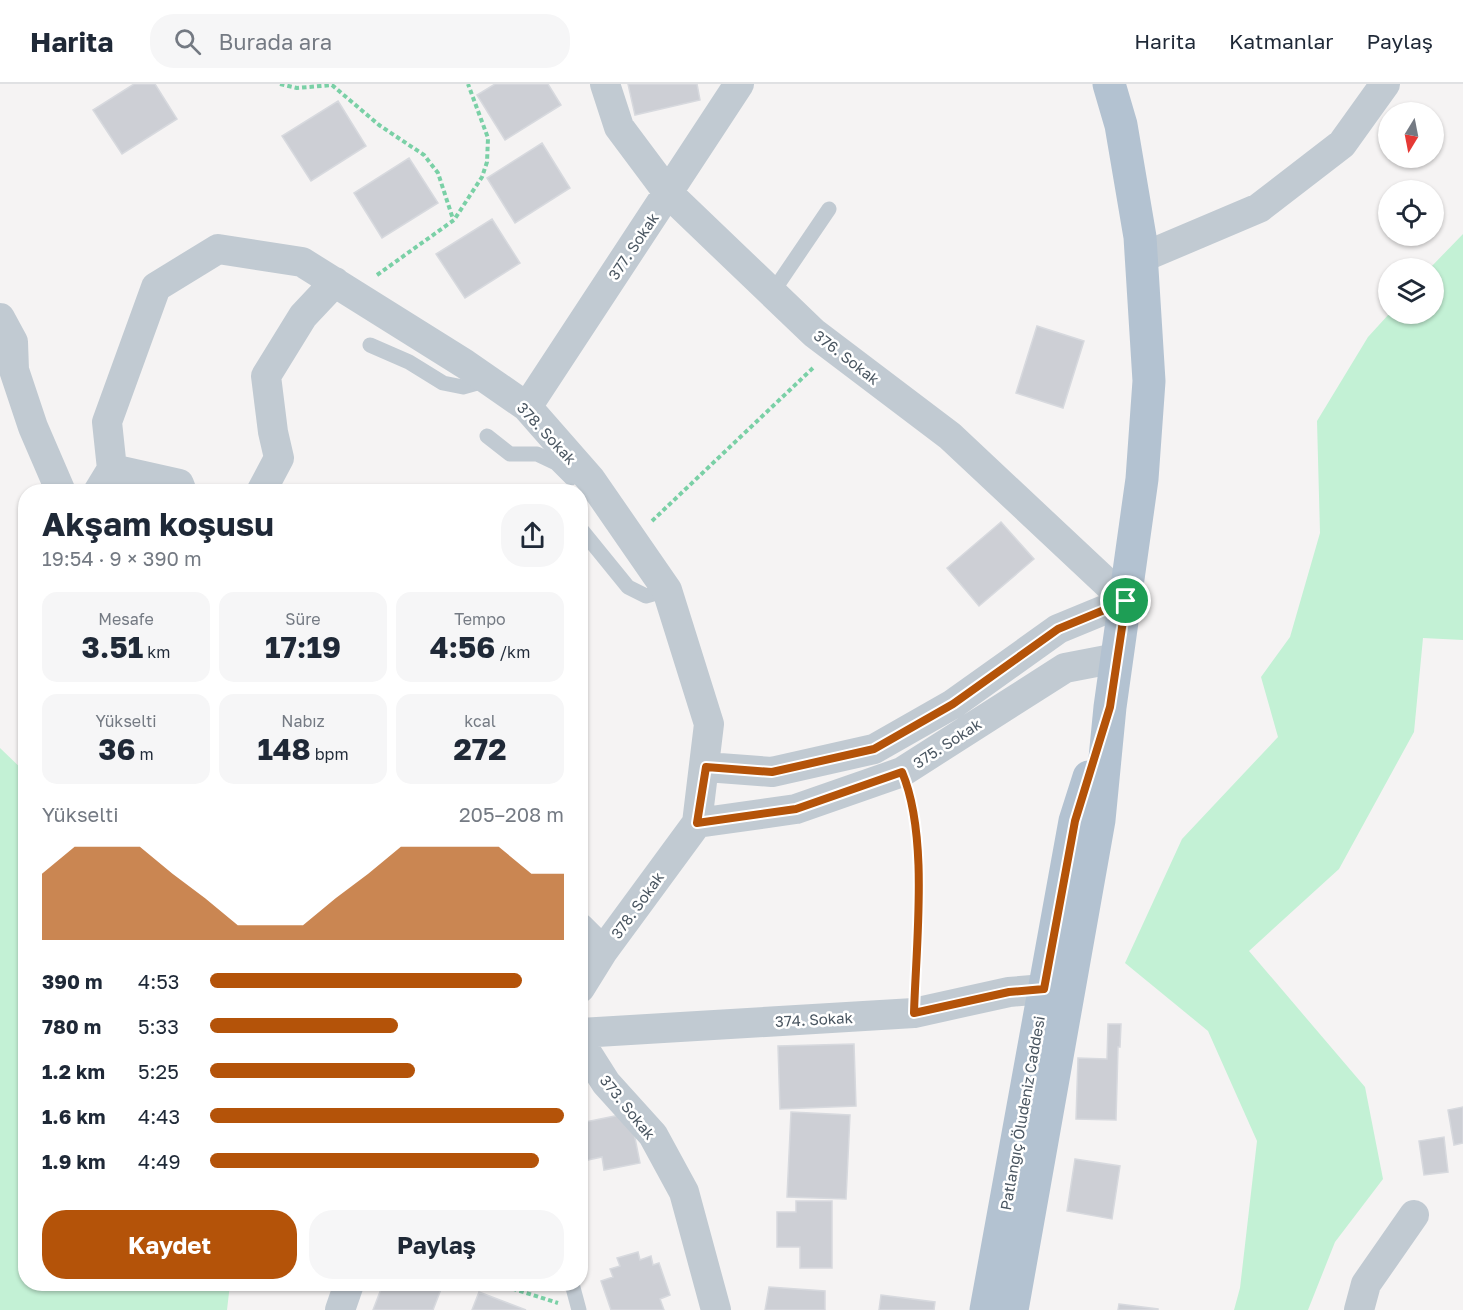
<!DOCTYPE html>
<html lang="tr">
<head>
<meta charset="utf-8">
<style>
  body { margin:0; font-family:"Golos Text",sans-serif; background:#f6f6f7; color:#1f2937; height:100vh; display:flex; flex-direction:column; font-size:22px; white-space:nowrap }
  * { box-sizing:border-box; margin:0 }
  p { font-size:20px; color:#747a83 }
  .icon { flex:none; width:33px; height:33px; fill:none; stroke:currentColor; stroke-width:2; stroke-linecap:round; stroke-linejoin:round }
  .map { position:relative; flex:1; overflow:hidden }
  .panel { position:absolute; left:18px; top:400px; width:570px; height:807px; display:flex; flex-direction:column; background:#fff; border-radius:24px; box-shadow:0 2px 4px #0004 }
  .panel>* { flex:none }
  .needle { width:39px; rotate:190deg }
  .fabs { position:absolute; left:1378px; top:18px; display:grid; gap:12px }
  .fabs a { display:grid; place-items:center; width:66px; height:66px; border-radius:50%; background:#fff; box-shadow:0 2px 4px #0004; font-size:30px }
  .pin { position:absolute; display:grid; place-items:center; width:51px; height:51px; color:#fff; margin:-26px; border:3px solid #fff; border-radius:50%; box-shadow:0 2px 6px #0007 }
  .round { display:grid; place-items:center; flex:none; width:63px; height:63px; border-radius:24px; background:#f6f6f7 }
  .headline { display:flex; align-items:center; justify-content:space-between; height:102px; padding:0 24px }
  h1 { font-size:33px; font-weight:700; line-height:45px }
  .stats { display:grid; grid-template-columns:repeat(3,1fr); gap:9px; height:102px; padding:6px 24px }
  .stats div { display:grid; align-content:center; border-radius:15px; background:#f6f6f7; text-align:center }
  .stats b { font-size:30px; font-weight:700 }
  .stats small { font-size:16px; font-weight:400 }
  .stats p { font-size:16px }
  .chart { height:168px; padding:12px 24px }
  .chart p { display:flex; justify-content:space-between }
  .chart svg { width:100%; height:108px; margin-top:6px; fill:#b45309; opacity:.7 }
  .cta { display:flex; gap:12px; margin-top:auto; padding:12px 24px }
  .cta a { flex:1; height:69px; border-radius:24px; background:#b45309; color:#fff; font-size:24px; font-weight:700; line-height:69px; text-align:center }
  .cta a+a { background:#f6f6f7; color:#1f2937 }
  ul { padding:0 24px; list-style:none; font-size:20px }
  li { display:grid; grid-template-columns:96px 72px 1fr; align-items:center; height:45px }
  li i { height:15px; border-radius:8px; background:#b45309 }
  header { display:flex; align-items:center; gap:36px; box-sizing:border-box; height:84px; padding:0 30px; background:#fff; border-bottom:2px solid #e0e1e3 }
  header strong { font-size:28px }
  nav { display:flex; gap:33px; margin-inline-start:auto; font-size:21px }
  .search { width:420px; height:54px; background:#f6f6f7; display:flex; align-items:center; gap:15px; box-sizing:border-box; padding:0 21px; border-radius:24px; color:#747a83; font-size:22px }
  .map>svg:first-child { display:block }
  .green { fill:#c3f1d5 }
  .building { fill:#cdcfd5; stroke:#d7d9de; stroke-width:1.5 }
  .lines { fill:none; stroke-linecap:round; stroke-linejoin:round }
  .path { stroke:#7ad0a6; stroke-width:4; stroke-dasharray:4.5 3; stroke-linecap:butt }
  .lane { stroke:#c1cad2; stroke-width:15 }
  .street { stroke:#c1cad2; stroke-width:30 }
  .primary { stroke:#b3c2d1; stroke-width:33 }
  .route-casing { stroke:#fff; stroke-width:12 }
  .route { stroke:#b45309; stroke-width:8 }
  .labels { text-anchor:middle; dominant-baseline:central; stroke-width:5; stroke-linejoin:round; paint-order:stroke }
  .street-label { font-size:15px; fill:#4a5661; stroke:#fff }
</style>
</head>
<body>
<header>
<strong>Harita</strong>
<div class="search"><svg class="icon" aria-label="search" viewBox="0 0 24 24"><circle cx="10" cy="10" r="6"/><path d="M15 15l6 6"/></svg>Burada ara</div>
<nav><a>Harita</a><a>Katmanlar</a><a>Paylaş</a></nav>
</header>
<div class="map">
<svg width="1463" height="1226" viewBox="0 0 1463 1226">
  <rect width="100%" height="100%" fill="#f5f3f3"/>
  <!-- green -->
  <path class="green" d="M 1463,150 L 1463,556 L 1423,554 L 1414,648 L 1339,785 L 1249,867 L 1365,1003 L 1383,1095 L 1335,1158 L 1308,1226 L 1234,1226 L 1240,1204 L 1257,1057 L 1208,947 L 1125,879 L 1182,755 L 1278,653 L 1261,593 L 1290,553 L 1320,449 L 1317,337 L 1368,253 L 1389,230 L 1434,230 L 1434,184 L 1430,184 Z
    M 0,664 L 26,689 L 26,1200 L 230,1200 L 227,1226 L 0,1226 Z"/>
  <!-- building -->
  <path class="building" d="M 134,0 L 155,0 L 177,35 L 122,70 L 93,26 Z
    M 495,0 L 548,0 L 561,21 L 505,56 L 477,11 Z
    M 628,0 L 697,0 L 700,16 L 635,31 Z
    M 338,17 L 366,62 L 311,97 L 282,52 Z
    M 542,59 L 570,104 L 515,139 L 487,94 Z
    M 409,74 L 438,119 L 382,154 L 354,109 Z
    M 492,135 L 520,179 L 465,214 L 436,170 Z
    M 1037,242 L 1084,257 L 1063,324 L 1016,309 Z
    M 1001,438 L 1034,475 L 979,522 L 947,484 Z
    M 1108,940 L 1121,940 L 1120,963 L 1118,963 L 1116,1036 L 1076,1035 L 1078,974 L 1107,975 Z
    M 854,960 L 856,1022 L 780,1025 L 778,962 Z
    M 1463,1023 L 1463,1059 L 1454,1061 L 1448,1026 Z
    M 791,1028 L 850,1031 L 846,1115 L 787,1113 Z
    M 630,1029 L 640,1079 L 604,1086 L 602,1073 L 583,1077 L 580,1039 Z
    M 1444,1053 L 1448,1088 L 1424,1091 L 1419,1057 Z
    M 1075,1075 L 1120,1082 L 1112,1135 L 1067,1127 Z
    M 796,1117 L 832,1117 L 832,1184 L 800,1184 L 800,1163 L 777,1163 L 777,1128 L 796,1128 Z
    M 638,1168 L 640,1176 L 651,1172 L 653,1181 L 659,1179 L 670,1211 L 660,1215 L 664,1226 L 611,1226 L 601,1197 L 613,1193 L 610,1185 L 620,1182 L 617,1174 Z
    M 383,1200 L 443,1200 L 433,1226 L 373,1226 Z
    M 769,1203 L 825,1207 L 825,1226 L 765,1226 Z
    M 479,1208 L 526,1226 L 472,1226 Z
    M 881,1211 L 935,1218 L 934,1226 L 879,1226 Z
    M 1119,1220 L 1158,1225 L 1158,1226 L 1118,1226 Z"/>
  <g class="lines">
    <!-- path -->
    <path class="path" d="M 280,0 L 297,4 L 332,1 L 379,41 L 424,71 L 438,89 L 453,135
      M 377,191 L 454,136 L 482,93 L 487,78 L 488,54 L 468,0
      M 652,437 L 814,283
      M 912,714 L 918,754 L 915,902
      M 498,1200 L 558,1219"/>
    <!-- lane -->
    <path class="lane" d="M 772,209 L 829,125
      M 370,261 L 409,278 L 443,299 L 463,303 L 488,296
      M 487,352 L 510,370 L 537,370 L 556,379 L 571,394
      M 580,444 L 628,503 L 646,512 L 667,506
      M 572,1200 L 579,1226"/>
    <!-- street -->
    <path class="street" d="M 605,0 L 619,43 L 669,110 L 814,249 L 950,352 L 1126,517 L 1058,545 L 953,620 L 874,665 L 772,688 L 706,683
      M 1141,174 L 1259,124 L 1342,60 L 1385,0
      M 0,234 L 13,258 L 14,286 L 33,343 L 61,408
      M 527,323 L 739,0
      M 112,385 L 179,400 L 182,408
      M 98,408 L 112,385 L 107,338 L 156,203 L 218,165 L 302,178 L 465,280 L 527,323 L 591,396 L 667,506 L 709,640 L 697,739 L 603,867 L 580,904
      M 261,408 L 279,374 L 273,348 L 266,292 L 303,232 L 335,198
      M 697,739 L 796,725 L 902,688 L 1065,584 L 1117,574
      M 580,844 L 603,867
      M 580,949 L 914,929 L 1009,908 L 1044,905
      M 580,958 L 606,999 L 653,1051 L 684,1108 L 716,1226
      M 340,1226 L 349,1200
      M 1359,1226 L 1366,1200 L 1414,1131"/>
    <!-- primary -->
    <path class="primary" d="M 986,1226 L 1075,737 L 1089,693
      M 1012,1226 L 1099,736 L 1110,623 L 1142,395 L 1149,297 L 1140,153 L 1121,41 L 1109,0"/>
  </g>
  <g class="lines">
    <defs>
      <path id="route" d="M 1126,517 L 1110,623 L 1075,737 L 1044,905 L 1009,908 L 914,929 C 916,859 929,752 902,688 L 796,725 L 697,739 L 706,683 L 772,688 L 874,665 L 953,620 L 1058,545 Z"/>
    </defs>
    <!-- route casing -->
    <use href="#route" class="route-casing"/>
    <!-- route -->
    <use href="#route" class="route"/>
  </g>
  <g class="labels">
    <!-- street labels -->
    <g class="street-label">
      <text transform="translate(633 162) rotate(-56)">377. Sokak</text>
      <text transform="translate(847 273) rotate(38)">376. Sokak</text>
      <text transform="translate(547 349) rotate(47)">378. Sokak</text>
      <text transform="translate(947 659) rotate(-33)">375. Sokak</text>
      <text transform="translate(637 821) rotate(-54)">378. Sokak</text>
      <text transform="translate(814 935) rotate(-3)">374. Sokak</text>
      <text transform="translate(628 1023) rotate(51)">373. Sokak</text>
      <text transform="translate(1022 1029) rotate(-80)">Patlangıç Öludeniz Caddesi</text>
    </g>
  </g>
</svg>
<div class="fabs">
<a><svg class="needle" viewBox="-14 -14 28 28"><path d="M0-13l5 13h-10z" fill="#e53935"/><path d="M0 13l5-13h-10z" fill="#747a83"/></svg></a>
<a><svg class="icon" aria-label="locate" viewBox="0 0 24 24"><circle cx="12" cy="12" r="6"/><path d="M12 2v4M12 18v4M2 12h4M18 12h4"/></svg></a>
<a><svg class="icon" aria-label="layers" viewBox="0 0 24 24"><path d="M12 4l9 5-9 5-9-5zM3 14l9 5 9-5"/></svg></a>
</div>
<div class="pin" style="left:1126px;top:517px;background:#1e9e55"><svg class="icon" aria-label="arrive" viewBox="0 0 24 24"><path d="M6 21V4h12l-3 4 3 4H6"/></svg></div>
<section class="panel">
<div class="headline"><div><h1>Akşam koşusu</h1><p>19:54 · 9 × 390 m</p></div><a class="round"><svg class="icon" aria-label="share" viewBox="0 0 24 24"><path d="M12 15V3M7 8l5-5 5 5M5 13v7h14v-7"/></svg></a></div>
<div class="stats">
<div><p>Mesafe</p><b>3.51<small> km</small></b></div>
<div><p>Süre</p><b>17:19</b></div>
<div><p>Tempo</p><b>4:56<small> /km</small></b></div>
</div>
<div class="stats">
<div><p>Yükselti</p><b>36<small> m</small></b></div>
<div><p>Nabız</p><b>148<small> bpm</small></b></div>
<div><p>kcal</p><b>272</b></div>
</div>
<div class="chart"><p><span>Yükselti</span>205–208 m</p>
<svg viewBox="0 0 160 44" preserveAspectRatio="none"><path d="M0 44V17L10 6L20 6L30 6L40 17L50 27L60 38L70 38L80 38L90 27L100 17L110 6L120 6L130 6L140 6L150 17L160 17V44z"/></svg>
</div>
<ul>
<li><b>390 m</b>4:53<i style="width:88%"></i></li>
<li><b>780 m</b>5:33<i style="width:53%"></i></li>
<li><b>1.2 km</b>5:25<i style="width:58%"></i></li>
<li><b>1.6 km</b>4:43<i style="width:100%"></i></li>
<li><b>1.9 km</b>4:49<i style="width:93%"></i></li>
</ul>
<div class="cta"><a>Kaydet</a><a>Paylaş</a></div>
</section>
</div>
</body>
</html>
